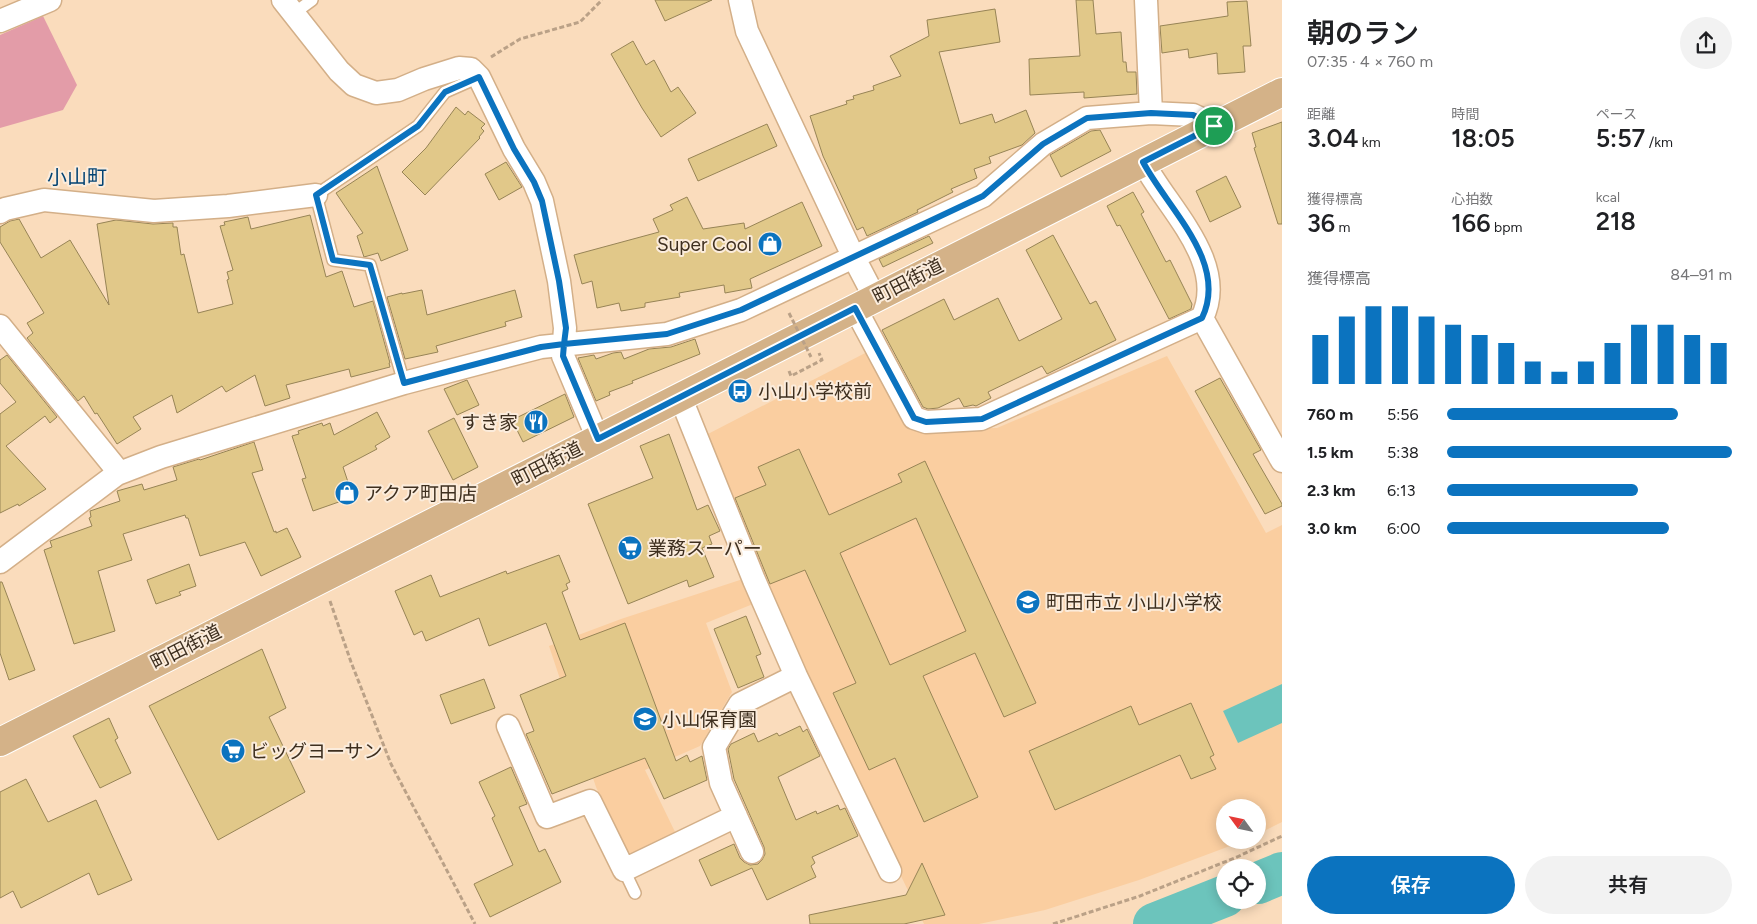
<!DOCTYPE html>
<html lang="ja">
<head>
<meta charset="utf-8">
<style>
  body { margin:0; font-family:Figtree,"Noto Sans JP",sans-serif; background:#f2f2f2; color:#202124; height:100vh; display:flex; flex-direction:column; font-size:19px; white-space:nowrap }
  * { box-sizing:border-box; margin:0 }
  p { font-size:16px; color:#757577 }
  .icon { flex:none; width:28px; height:28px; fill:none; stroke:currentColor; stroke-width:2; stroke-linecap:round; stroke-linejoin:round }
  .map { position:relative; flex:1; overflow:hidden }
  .details { display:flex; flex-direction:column; background:#fff; width:475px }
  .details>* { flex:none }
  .needle { width:32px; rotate:303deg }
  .buttons { position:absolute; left:1216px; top:799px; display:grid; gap:10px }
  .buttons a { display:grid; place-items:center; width:50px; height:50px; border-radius:50%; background:#fff; box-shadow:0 2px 12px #0003; font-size:25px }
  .pin { position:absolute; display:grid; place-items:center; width:42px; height:42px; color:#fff; margin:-21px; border:2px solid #fff; border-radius:50%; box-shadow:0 1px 5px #0007 }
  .round { display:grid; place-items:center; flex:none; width:52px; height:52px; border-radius:26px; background:#f2f2f2 }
  .headline { display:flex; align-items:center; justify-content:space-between; height:85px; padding:0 25px }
  h1 { font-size:28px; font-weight:600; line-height:38px }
  .metrics { display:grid; grid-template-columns:repeat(3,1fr); gap:8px; height:85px; padding:5px 25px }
  .metrics div { display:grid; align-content:center }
  .metrics b { font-size:25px; font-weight:600 }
  .metrics small { font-size:14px; font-weight:400 }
  .metrics p { font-size:14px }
  .chart { height:140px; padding:10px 25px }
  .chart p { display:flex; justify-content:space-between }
  .chart svg { width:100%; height:90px; margin-top:5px; stroke:#0b73bf; stroke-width:6 }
  .action { display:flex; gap:10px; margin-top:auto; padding:10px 25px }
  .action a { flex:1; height:58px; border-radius:30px; background:#0b73bf; color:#fff; font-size:20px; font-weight:600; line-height:58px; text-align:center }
  .action a+a { background:#f2f2f2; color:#202124 }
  ul { padding:0 25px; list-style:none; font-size:16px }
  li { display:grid; grid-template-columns:80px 60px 1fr; align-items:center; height:38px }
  li i { height:12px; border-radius:6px; background:#0b73bf }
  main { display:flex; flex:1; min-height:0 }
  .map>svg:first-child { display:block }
  .built { fill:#facea0 }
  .forest { fill:#e39ca8 }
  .water { fill:#6cc4bc }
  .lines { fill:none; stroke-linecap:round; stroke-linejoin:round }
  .river { stroke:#6cc4bc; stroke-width:42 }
  .building { fill:#e1c889; stroke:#978456; fill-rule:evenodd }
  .service-casing { stroke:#d3af88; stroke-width:14 }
  .minor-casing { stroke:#d3af88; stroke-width:25 }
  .primary-casing { stroke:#fff; stroke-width:30 }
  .path { stroke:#baa187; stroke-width:3; stroke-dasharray:5 2.5; stroke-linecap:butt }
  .service { stroke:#fff; stroke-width:11 }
  .minor { stroke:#fff; stroke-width:22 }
  .primary { stroke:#d4b288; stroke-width:28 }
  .path-bridge { stroke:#baa187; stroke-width:3; stroke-dasharray:5 2.5; stroke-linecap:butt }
  .route-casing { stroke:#fff; stroke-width:10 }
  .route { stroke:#0b73bf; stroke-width:6 }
  .labels { text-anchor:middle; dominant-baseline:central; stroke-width:4; stroke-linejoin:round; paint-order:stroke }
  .poi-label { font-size:19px; fill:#3e2f1f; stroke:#fbecdc; text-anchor:start }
  .street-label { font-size:19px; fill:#3e2f1f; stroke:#fbecdc }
  .neighbourhood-label { font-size:20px; fill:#034373; stroke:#fbecdc }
</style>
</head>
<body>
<main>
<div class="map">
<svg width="1282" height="924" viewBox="0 0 1282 924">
  <rect width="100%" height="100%" fill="#fadcbc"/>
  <!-- built -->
  <path class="built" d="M 871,350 L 926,429 L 997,428 L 1167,356 L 1266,533 L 1282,525 L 1282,822 L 1258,834 L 1258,808 L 1225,808 L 1225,840 L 1246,840 L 1139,880 L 1045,910 L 979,924 L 924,924 L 803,671 L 706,435 Z
    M 743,579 L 753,604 L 706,623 L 732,692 L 700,746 L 645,770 L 677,836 L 637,855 L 625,851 L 596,787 L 549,646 L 621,619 Z"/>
  <!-- forest -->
  <path class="forest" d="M 43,16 L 77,85 L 63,110 L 0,128 L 0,35 Z"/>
  <!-- water -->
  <path class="water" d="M 1282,684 L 1282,723 L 1238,743 L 1223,711 Z"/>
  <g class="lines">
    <!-- river -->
    <path class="river" d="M 1258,883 L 1282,873
      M 1154,924 L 1225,896"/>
  </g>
  <!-- building -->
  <path class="building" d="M 655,0 L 712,0 L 665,21 Z
    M 1076,0 L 1093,0 L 1096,34 L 1121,32 L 1123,62 L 1126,62 L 1127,72 L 1136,72 L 1137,94 L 1084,98 L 1084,92 L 1030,95 L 1029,59 L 1080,56 Z
    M 1247,1 L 1251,46 L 1243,46 L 1245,72 L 1218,74 L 1217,53 L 1189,58 L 1188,49 L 1162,53 L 1160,26 L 1228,16 L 1227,2 Z
    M 995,9 L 1000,42 L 939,52 L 960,124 L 992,114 L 995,123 L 1026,110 L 1035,133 L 1022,145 L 989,157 L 991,163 L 974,169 L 977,178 L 951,189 L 953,192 L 917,210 L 918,212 L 867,236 L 863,227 L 857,230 L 823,156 L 810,116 L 847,104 L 846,101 L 854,99 L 853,96 L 874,90 L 873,86 L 901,76 L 890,56 L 929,36 L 927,20 Z
    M 633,41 L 646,65 L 654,60 L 671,92 L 678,87 L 696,113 L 661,137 L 642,108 L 611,54 Z
    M 456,107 L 465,115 L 468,111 L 485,124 L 481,128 L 484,131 L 479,137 L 480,138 L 425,195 L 402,172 L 426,148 Z
    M 1282,122 L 1282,224 L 1278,224 L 1254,148 L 1256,147 L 1252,133 Z
    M 767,124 L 777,146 L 698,181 L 688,159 Z
    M 1100,130 L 1111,151 L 1061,177 L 1050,155 L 1091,131 Z
    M 506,162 L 522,187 L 499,200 L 485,174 Z
    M 377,166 L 408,250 L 381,261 L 378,253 L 364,257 L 357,236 L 363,233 L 336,193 Z
    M 1226,176 L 1241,207 L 1210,222 L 1196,191 Z
    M 1133,192 L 1144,212 L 1141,214 L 1166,262 L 1170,260 L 1192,304 L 1191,309 L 1169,319 L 1120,225 L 1117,226 L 1107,206 Z
    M 687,197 L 703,229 L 744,223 L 745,229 L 802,202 L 822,246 L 750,279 L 752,288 L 725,293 L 724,285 L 679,293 L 680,297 L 645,303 L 645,307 L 621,311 L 619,303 L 597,308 L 592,281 L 582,284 L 574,255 L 659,232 L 653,219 L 673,210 L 670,205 Z
    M 310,215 L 326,277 L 342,271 L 354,307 L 373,301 L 390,363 L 389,363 L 390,367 L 351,377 L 349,369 L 286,385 L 290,398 L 265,406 L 255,375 L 226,392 L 222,386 L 177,413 L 172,395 L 133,417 L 141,429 L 117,444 L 97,413 L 95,414 L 84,396 L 78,401 L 27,338 L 33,333 L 27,323 L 44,313 L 0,242 L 0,227 L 10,221 L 19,219 L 41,258 L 70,240 L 109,305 L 97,224 L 116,220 L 153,224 L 173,223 L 173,227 L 177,227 L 181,255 L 184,254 L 198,313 L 233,304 L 227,280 L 229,279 L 227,272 L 233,270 L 220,226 L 225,225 L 224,222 L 248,217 L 251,229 Z
    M 1053,235 L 1090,304 L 1096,301 L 1116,340 L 1047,374 L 1042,366 L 988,392 L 991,398 L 976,406 L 973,405 L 964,407 L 959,398 L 938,408 L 928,409 L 923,407 L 882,330 L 944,299 L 954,320 L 998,298 L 1019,341 L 1062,319 L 1026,250 Z
    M 929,236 L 933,243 L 883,267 L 879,259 Z
    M 422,290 L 427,315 L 515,290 L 522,317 L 505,322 L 506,326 L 436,346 L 438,352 L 405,359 L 387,297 L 402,293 L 402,294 Z
    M 695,339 L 700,354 L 632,381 L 633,383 L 609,392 L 610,395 L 596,401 L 578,358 L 594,355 L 596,359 L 613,353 L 621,352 L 624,359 L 649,349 L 671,347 Z
    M 7,355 L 57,417 L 50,423 L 45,416 L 6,446 L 46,489 L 19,506 L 18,504 L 0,513 L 0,414 L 16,402 L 0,383 L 0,360 Z
    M 1220,378 L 1261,450 L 1253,454 L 1282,504 L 1282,506 L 1265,514 L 1195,391 Z
    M 467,380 L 479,405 L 457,415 L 444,389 Z
    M 565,394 L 574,417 L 523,442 L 512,420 Z
    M 377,412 L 390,437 L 375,446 L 377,449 L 343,467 L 353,497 L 313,511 L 302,479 L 306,478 L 292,436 L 299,434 L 298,431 L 322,423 L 323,426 L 330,423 L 334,435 Z
    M 454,418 L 478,467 L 453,480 L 428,431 Z
    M 669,434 L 697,510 L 708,505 L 720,531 L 709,536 L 712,544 L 702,548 L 714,577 L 689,587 L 687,580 L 628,604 L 588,504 L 653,478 L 640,446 Z
    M 254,442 L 263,470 L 252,473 L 274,532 L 276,531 L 276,533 L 287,528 L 301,557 L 261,576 L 245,542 L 200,556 L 188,518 L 186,518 L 185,515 L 123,534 L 132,560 L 98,571 L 115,631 L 74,644 L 44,550 L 52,547 L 50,541 L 92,526 L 89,518 L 91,517 L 90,511 L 120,501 L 117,491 L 142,484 L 144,490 L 177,480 L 173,467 L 199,459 L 200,460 Z
    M 799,449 L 829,515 L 902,482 L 898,474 L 925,461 L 1036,703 L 1004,717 L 975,653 L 923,676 L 978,797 L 924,822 L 895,758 L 869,770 L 833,693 L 856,683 L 805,570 L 770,584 L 735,498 L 766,485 L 758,467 ZM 916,518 L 966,631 L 890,665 L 840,553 Z
    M 559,555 L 570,582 L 566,584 L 568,589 L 562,592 L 580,640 L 625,623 L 676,761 L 687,755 L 690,762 L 702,756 L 707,780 L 664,799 L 645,758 L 552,794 L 526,734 L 534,731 L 520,695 L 566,676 L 546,623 L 489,646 L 479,618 L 426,641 L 422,631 L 414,635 L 395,591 L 431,575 L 440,597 L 506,571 L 507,574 Z
    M 189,564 L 196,586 L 179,592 L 181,595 L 156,604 L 147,580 Z
    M 0,582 L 2,582 L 35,670 L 9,680 L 0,653 Z
    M 746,616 L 761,654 L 756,656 L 764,677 L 738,688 L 714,629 Z
    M 262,649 L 286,708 L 269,717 L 305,792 L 218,840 L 149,706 Z
    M 484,679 L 495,708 L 451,724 L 440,695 Z
    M 1191,703 L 1214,755 L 1210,757 L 1216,769 L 1191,779 L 1180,755 L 1055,810 L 1029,751 L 1131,706 L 1139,725 Z
    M 109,718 L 118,738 L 115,740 L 131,773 L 100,788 L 73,736 Z
    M 800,726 L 803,732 L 807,729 L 820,756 L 778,777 L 796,820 L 816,811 L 817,814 L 838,805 L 840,810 L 845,808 L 858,836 L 812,857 L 815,863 L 811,866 L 816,877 L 767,900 L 752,868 L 711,886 L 699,860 L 734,844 L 740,858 L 744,862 L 750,865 L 758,864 L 762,860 L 765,854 L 764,847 L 734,779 L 728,749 L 731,744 L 754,733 L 758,742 L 777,733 L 779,736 Z
    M 511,767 L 527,804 L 519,807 L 539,852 L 545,849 L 561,882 L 490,917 L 474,884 L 513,865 L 492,818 L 495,816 L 479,782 Z
    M 26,779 L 48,822 L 96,800 L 132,880 L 98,895 L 89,873 L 21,908 L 13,891 L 0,898 L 0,792 Z
    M 922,863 L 945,915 L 904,924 L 810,924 L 809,915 L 906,895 Z"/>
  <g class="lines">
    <defs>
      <path id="service" d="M 293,14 L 312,0
        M 404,383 L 370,265 L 333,260 L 316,195 L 418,126 L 445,92 L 479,77
        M 624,870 L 635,893"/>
      <path id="minor" d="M 283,0 L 339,71 L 354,85 L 376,93 L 398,90 L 424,79 L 459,68 L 471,69 L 479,77 L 514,149 L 534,182 L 542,201 L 559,281 L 565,328 L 563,356 L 598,439
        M 740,0 L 747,31 L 853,256 L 875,298
        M 1146,0 L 1151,113
        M 0,21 L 50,0
        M 1143,162 C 1167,208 1229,263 1202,318 L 1282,461
        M 0,212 L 5,209 L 44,200 L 154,211 L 228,206 L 316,195
        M 855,308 L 914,418 L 926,422 L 981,419 L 1202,318
        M 0,326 L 114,466 L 117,474
        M 680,396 L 754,580 L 796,676 L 890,871
        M 0,562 L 117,474 L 161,457 L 404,383 L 541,347 L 667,334 L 741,310 L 983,196 L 1043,144 L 1087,118 L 1151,113 L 1193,115 L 1214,125
        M 508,726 L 547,817 L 590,801 L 624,870 L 736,816
        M 752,852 L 721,783 L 714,747 L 740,704 L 796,676"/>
      <path id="primary" d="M 0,742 L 1282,92"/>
    </defs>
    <!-- service casing -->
    <use href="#service" class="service-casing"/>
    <!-- minor casing -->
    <use href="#minor" class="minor-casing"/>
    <!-- primary casing -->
    <use href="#primary" class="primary-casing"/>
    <!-- path -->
    <path class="path" d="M 491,57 L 520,39 L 580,22 L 602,0
      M 789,371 L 791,376 L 822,360 L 819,353
      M 330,601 L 351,662 L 391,764 L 475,924
      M 1053,924 L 1140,896 L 1237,857 L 1282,836"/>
    <!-- service -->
    <use href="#service" class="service"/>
    <!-- minor -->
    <use href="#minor" class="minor"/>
    <!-- primary -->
    <use href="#primary" class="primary"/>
    <!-- path-bridge -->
    <path class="path-bridge" d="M 789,313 L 811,357"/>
  </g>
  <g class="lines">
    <defs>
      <path id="route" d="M 1214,126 L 1193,115 L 1151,113 L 1087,118 L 1043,144 L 983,196 L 741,310 L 667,334 L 564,344 L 566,328 L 559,281 L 542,201 L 534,182 L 514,149 L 479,77 L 445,92 L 418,126 L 316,195 L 333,260 L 370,265 L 404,383 L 541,347 L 564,344 L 563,356 L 598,439 L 855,308 L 914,418 L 926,422 L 982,419 L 1202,318 C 1229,262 1167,208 1143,162 L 1214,126"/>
    </defs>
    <!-- route casing -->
    <use href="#route" class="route-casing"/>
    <!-- route -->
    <use href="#route" class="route"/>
  </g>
  <!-- icons -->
  <defs>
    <symbol id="shop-disc" viewBox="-11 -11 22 22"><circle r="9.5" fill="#0b73bf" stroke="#fbecdc"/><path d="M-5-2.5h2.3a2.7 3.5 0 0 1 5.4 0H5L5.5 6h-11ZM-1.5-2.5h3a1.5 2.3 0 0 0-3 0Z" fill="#fff"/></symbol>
    <symbol id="bus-disc" viewBox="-11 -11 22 22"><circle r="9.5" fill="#0b73bf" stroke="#fbecdc"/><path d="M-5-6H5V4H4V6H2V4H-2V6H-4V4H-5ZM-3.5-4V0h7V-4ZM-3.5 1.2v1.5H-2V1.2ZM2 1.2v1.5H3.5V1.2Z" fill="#fff"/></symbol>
    <symbol id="restaurant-disc" viewBox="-11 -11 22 22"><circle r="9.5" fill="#0b73bf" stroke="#fbecdc"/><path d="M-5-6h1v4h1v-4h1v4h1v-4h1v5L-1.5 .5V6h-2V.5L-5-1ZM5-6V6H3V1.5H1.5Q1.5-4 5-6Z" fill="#fff"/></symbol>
    <symbol id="supermarket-disc" viewBox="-11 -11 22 22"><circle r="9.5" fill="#0b73bf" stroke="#fbecdc"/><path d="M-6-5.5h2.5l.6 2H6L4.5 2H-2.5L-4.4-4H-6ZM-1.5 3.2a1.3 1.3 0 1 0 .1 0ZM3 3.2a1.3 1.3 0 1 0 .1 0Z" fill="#fff"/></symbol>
    <symbol id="school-disc" viewBox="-11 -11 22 22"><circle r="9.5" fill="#0b73bf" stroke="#fbecdc"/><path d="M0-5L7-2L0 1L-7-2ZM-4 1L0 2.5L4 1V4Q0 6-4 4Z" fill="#fff"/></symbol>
  </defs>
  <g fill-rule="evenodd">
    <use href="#shop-disc" x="756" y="230" width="28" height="28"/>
    <use href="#bus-disc" x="726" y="377" width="28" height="28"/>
    <use href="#restaurant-disc" x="522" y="408" width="28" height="28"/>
    <use href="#shop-disc" x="333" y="479" width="28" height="28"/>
    <use href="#supermarket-disc" x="616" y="534" width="28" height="28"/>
    <use href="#school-disc" x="1014" y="588" width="28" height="28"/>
    <use href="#school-disc" x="631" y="705" width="28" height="28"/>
    <use href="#supermarket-disc" x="219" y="737" width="28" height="28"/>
  </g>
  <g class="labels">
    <!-- poi labels -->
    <g class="poi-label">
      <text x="752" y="244" text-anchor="end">Super Cool</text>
      <text x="758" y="391">小山小学校前</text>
      <text x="518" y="422" text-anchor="end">すき家</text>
      <text x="364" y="493">アクア町田店</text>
      <text x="648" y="548">業務スーパー</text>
      <text x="1046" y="602">町田市立 小山小学校</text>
      <text x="662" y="719">小山保育園</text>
      <text x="250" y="751">ビッグヨーサン</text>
    </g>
    <!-- street labels -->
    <g class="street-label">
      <text transform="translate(908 281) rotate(-27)">町田街道</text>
      <text transform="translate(547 464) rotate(-27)">町田街道</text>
      <text transform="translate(186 647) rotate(-27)">町田街道</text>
    </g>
    <!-- neighbourhood labels -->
    <g class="neighbourhood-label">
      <text x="77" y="177">小山町</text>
    </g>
  </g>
</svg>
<div class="buttons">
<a><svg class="needle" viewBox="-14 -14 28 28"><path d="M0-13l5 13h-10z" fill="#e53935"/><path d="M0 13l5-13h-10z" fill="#757577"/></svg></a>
<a><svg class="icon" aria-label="locate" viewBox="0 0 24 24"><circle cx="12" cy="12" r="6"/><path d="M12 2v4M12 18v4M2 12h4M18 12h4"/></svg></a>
</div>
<div class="pin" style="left:1214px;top:126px;background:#1e9e55"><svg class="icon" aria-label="arrive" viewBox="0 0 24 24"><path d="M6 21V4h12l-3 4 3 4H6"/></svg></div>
</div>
<section class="details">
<div class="headline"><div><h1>朝のラン</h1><p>07:35 · 4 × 760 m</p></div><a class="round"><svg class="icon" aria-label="share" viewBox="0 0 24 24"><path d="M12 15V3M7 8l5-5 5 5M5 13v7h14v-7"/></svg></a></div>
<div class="metrics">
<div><p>距離</p><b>3.04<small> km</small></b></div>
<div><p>時間</p><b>18:05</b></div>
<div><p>ペース</p><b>5:57<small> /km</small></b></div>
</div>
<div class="metrics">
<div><p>獲得標高</p><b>36<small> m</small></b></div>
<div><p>心拍数</p><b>166<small> bpm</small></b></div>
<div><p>kcal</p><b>218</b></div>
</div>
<div class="chart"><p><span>獲得標高</span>84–91 m</p>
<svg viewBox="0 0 160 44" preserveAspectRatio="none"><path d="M5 44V20M15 44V11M25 44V6M35 44V6M45 44V11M55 44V15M65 44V20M75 44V24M85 44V33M95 44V38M105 44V33M115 44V24M125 44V15M135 44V15M145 44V20M155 44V24"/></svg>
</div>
<ul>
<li><b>760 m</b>5:56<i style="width:81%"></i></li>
<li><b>1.5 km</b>5:38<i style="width:100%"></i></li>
<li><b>2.3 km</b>6:13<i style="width:67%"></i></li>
<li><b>3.0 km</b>6:00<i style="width:78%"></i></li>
</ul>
<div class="action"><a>保存</a><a>共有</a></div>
</section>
</main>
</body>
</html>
